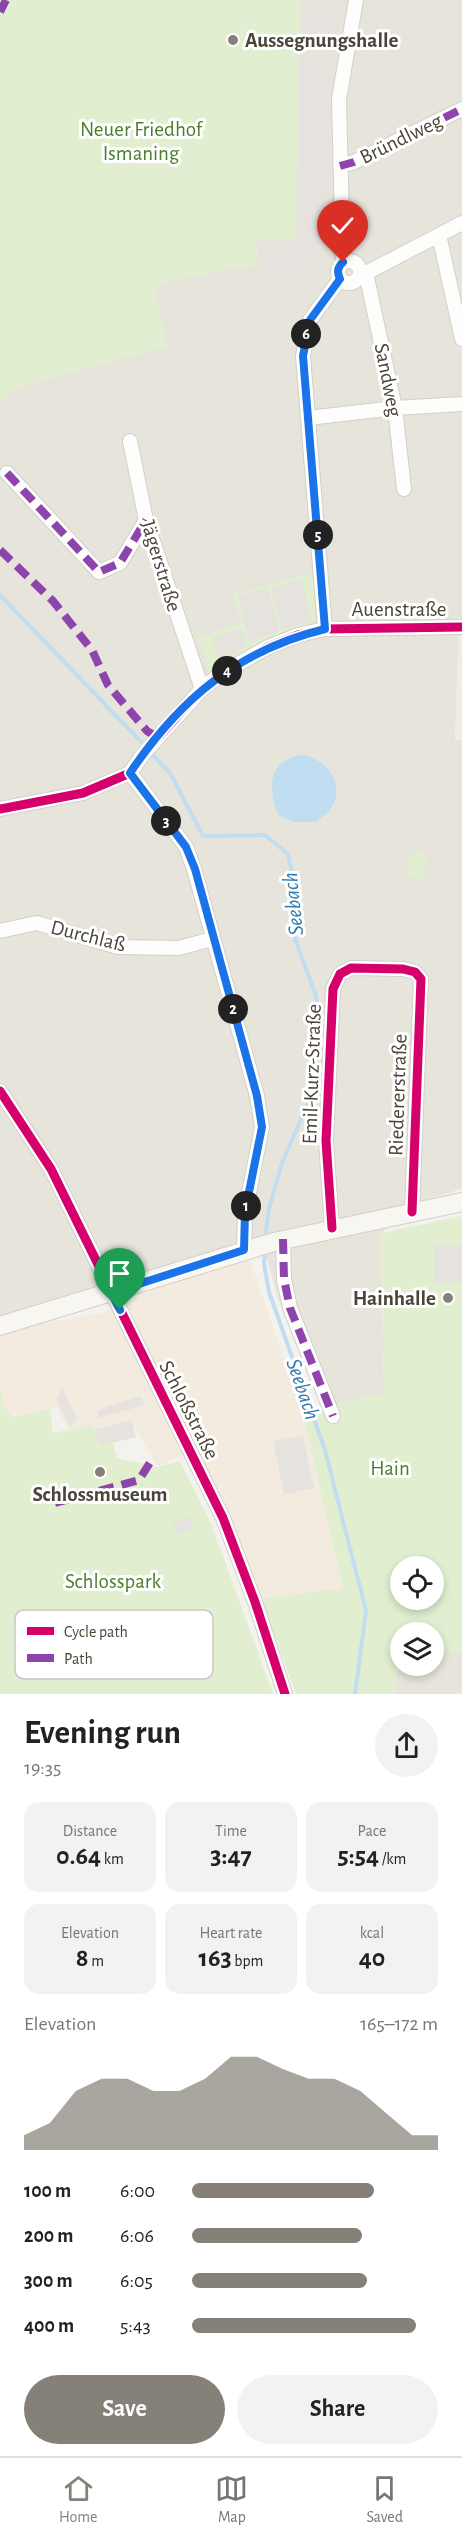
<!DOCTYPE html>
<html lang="en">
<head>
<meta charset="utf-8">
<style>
  body { margin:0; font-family:"Alegreya Sans",sans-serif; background:#f2f2f2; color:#222; height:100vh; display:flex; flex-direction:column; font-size:22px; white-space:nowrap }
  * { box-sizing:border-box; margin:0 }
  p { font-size:20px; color:#767676 }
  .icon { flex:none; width:33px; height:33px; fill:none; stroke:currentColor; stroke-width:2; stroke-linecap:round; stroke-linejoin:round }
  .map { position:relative; height:1694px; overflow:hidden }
  .drawer { display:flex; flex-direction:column; background:#fff; flex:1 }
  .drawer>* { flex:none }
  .controls { position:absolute; left:390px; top:1556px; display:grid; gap:12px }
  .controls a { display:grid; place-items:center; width:54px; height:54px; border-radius:50%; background:#fff; box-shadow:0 3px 9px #0003; font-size:30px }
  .pin { position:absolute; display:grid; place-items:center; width:51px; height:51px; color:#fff; margin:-62px -26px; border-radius:50% 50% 50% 0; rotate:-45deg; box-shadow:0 0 6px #0007 }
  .pin .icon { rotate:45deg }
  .km { position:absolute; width:30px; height:30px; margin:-15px; border-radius:50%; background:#222; color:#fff; font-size:16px; line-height:30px; text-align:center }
  .round { display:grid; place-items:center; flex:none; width:63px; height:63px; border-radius:32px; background:#f2f2f2 }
  .headline { display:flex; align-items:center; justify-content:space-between; height:102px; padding:0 24px }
  h1 { font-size:33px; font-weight:700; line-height:45px }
  .figures { display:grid; grid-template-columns:repeat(3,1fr); gap:9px; height:102px; padding:6px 24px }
  .figures div { display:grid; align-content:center; border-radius:15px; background:#f2f2f2; text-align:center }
  .figures b { font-size:26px; font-weight:700 }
  .figures small { font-size:16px; font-weight:400 }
  .figures p { font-size:16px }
  .chart { height:168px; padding:12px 24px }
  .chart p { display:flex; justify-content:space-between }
  .chart svg { width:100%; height:108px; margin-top:6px; fill:#868178; opacity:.7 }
  .cta { display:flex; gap:12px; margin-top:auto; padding:12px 24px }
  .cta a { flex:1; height:69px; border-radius:36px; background:#868178; color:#fff; font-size:24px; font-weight:700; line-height:69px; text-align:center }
  .cta a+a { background:#f2f2f2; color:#222 }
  ul { padding:0 24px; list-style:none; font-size:20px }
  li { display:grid; grid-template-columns:96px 72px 1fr; align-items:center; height:45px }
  li i { height:15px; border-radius:8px; background:#868178 }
  .tab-bar { display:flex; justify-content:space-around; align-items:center; height:84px; border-top:2px solid #e0e0e0; background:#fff; font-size:16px; color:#767676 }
  .tab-bar a { display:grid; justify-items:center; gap:3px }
  .tab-bar .on { color:#868178 }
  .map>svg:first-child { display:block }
  .residential { fill:#e7e4dc }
  .commercial { fill:#f3ebdf }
  .green { fill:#e1eecf; fill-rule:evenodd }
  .parking { fill:#e6e3df }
  .water { fill:#c0ddf1 }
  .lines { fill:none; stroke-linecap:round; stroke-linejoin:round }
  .stream { stroke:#c0ddf1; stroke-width:4 }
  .street-casing { stroke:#d2d0cb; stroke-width:16 }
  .secondary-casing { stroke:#d3cfc5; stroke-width:20 }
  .street { stroke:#fdfdfc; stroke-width:14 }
  .secondary { stroke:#f7f6f1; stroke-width:18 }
  .quiet { stroke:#8e44ad; stroke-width:8; stroke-dasharray:15 8; stroke-linecap:butt }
  .cycleway-casing { stroke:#fff; stroke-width:13 }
  .cycleway { stroke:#d6006c; stroke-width:9 }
  .route-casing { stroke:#fff; stroke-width:12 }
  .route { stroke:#1a73e8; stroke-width:8 }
  .poi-dot { fill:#868178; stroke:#fff; stroke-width:2 }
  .labels { text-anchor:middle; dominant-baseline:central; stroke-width:6; stroke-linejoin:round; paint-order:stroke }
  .poi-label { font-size:21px; font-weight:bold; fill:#4b4439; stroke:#fff; text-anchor:start }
  .park-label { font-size:21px; fill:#4a7f2a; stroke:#fff }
  .street-label { font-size:21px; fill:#4b4439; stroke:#fff }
  .water-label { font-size:22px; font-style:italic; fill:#2e7ab2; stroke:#fff }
  .key { fill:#fff; stroke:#c9c7c4; stroke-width:1.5 }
  .key-label { font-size:16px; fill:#4b4439 }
</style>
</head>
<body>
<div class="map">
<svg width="462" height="1694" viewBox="0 0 462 1694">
  <rect width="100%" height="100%" fill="#f4f2ee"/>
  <!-- residential -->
  <path class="residential" d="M 301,0 L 462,0 L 462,623 L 459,624 L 455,739 L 462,740 L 462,1189 L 424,1200 L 381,1233 L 384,1394 L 326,1406 L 278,1299 L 261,1238 L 57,1299 L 0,1318 L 0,403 L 20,386 L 166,346 L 154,284 L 257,264 L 256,240 L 298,56 Z
    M 462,1650 L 462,1694 L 394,1694 L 400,1654 L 400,1665 L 434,1665 L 434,1652 Z"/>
  <!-- commercial -->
  <path class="commercial" d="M 462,623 L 462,740 L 455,740 L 459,624 Z
    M 248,1255 L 302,1411 L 343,1588 L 261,1599 L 199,1450 L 157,1466 L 132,1421 L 95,1429 L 91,1425 L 68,1429 L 57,1408 L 0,1418 L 0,1331 L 102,1313 L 206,1266 Z"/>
  <!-- green -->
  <path class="green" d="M 0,0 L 301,0 L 298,57 L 296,240 L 256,240 L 257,264 L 155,284 L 166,346 L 20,386 L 0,403 Z
    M 313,573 L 316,616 L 312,622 L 249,647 L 209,672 L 198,637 L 241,623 L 233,594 Z
    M 426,851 L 425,879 L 405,877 L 410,855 Z
    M 462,1216 L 462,1650 L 434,1652 L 434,1632 L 400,1632 L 400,1654 L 394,1694 L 296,1694 L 261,1599 L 343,1588 L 302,1411 L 384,1393 L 381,1233 ZM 400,1566 L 434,1566 L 434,1599 L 400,1599 Z
    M 0,1388 L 3,1405 L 12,1417 L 50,1409 L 53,1433 L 91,1425 L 95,1429 L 99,1446 L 113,1443 L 117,1458 L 157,1467 L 180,1461 L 212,1526 L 273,1694 L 0,1694 Z"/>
  <!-- parking -->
  <path class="parking" d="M 336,3 L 338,32 L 307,35 L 305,5 Z
    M 329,61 L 329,214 L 319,215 L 315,278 L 267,277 L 267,244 L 298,243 L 300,63 Z
    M 302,579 L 311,621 L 281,630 L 271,587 Z
    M 268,588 L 279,631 L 249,643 L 237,595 Z
    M 242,628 L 246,646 L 219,661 L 213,638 Z
    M 462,1245 L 462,1282 L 435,1283 L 434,1246 Z
    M 63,1389 L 77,1419 L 70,1427 L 56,1398 Z
    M 141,1396 L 145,1405 L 98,1418 L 97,1412 L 105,1407 Z
    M 132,1420 L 136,1437 L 99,1446 L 95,1429 Z
    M 303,1436 L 314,1488 L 284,1495 L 273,1441 Z
    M 189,1516 L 194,1527 L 178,1535 L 172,1524 Z"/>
  <!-- water -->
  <path class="water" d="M 299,755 C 323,756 345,780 333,805 C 330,811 322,817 317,822 L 294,822 L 278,815 C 269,789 266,763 299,755 Z"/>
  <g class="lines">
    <!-- stream -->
    <path class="stream" d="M 0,595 L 145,746
      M 150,752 L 170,773 L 203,836 L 265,835 L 288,854 L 297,900 L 295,939 L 315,993 L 319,1011 L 316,1065 L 308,1103 L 282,1163 L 269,1209 L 265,1238
      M 265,1252 L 264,1264 L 269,1292 L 325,1450 L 366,1611 L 355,1694"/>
    <defs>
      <path id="street" d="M 340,166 L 354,162 L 462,109
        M 439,235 L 462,339
        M338 272a11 11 0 1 1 22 0a11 11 0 1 1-22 0Z
        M 343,262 L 339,99 L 356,0
        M 360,273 L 366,273 L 462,223
        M 366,273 L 395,408 L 404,489
        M 308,418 L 395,408 L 462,404
        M 130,441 L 146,520 L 202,689
        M 7,473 L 99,572 L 120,563 L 146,520
        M 325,629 L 303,356 L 310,320 L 340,279
        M 130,773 L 186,847 L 194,869 L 257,1096 L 262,1127 L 245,1213 L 244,1250
        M 0,809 L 83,793 L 130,773 L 144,753 L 202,689 L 219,675 L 268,647 L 298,635 L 325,629 L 462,627
        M 0,931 L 37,923 L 118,947 L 179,948 L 212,939
        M 0,1091 L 51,1169 L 223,1518 L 255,1602 L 285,1694
        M 332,1228 L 326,1141 L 333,989 L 340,974 L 351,968 L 403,969 L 415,972 L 421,979 L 412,1212
        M 283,1239 L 284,1279 L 290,1308 L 333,1416"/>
      <path id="secondary" d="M 0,1326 L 274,1242 L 462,1202"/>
    </defs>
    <!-- street casing -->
    <use href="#street" class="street-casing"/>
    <!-- secondary casing -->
    <use href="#secondary" class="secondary-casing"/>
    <!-- street -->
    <use href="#street" class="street"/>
    <!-- secondary -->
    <use href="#secondary" class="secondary"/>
    <!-- quiet -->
    <path class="quiet" d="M 0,12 L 6,0
      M 340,166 L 354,162 L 462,109
      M 7,473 L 99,572 L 120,563 L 146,520
      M 0,550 L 53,601 L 92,650 L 108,685 L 147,731 L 157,737
      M 283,1239 L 284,1279 L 290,1308 L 333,1416
      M 55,1503 L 139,1480 L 151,1461"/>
    <defs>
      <path id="cycleway" d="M 0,809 L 83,793 L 130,773 L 144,753 L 202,689 L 219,675 L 268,647 L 298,635 L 325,629 L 462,627
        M 0,1091 L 51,1169 L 223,1518 L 255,1602 L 285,1694
        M 332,1228 L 326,1141 L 333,989 L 340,974 L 351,968 L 403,969 L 415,972 L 421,979 L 412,1212"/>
    </defs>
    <!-- cycleway casing -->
    <use href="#cycleway" class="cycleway-casing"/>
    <!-- cycleway -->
    <use href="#cycleway" class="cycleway"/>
  </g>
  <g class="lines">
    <defs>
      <path id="route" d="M 120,1310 L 111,1293 L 244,1250 L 245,1212 L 262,1127 L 257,1096 L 195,869 L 186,847 L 130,773 C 179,700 238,650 325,629 L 303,356 L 310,320 L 340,279 C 337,272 337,268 343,262"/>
    </defs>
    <!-- route casing -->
    <use href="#route" class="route-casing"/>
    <!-- route -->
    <use href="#route" class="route"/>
  </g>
  <!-- markers -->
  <g class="poi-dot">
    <circle cx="233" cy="40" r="6"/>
    <circle cx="448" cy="1298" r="6"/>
    <circle cx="100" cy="1472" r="6"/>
  </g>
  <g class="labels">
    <!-- poi labels -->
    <g class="poi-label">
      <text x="245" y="40">Aussegnungshalle</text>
      <text x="436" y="1298" text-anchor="end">Hainhalle</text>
      <text x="100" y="1494" text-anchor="middle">Schlossmuseum</text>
    </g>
    <!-- park labels -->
    <g class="park-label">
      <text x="141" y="129">Neuer Friedhof<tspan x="141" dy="24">Ismaning</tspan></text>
      <text x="390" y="1468">Hain</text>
      <text x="113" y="1581">Schlosspark</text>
    </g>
    <!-- street labels -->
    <g class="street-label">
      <text transform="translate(401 139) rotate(-26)">Bründlweg</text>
      <text transform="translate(388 380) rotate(79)">Sandweg</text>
      <text transform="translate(161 566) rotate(73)">Jägerstraße</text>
      <text x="399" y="609">Auenstraße</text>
      <text transform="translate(88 936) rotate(14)">Durchlaß</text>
      <text transform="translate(312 1074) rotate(-88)">Emil-Kurz-Straße</text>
      <text transform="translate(398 1095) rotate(-88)">Riedererstraße</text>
      <text transform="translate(189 1410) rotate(63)">Schloßstraße</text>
    </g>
    <!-- water labels -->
    <g class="water-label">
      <text transform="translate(293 904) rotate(-96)">Seebach</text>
      <text transform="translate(303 1389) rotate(71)">Seebach</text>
    </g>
  </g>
  <!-- legend -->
  <rect x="15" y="1610" width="198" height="69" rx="9" class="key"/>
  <rect x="27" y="1627" width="27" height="8" fill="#d6006c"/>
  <rect x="27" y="1654" width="27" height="8" fill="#8e44ad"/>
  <g class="key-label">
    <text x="64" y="1637">Cycle path</text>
    <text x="64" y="1664">Path</text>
  </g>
</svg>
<div class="controls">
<a><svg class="icon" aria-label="locate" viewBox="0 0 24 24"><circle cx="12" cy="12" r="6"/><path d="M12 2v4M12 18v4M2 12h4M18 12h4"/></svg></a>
<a><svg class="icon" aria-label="layers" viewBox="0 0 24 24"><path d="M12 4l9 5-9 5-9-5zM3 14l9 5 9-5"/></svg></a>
</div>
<div class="pin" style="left:120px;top:1310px;background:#1e9e55"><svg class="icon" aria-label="arrive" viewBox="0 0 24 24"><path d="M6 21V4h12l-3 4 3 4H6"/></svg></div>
<div class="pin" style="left:343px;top:262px;background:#d93025"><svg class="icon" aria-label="check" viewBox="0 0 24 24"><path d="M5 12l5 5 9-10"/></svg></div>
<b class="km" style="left:246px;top:1206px">1</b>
<b class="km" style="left:233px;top:1009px">2</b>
<b class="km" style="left:166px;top:821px">3</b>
<b class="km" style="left:227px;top:671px">4</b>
<b class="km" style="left:318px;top:535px">5</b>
<b class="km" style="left:306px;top:334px">6</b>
</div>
<section class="drawer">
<div class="headline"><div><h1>Evening run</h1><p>19:35</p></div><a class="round"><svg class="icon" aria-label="share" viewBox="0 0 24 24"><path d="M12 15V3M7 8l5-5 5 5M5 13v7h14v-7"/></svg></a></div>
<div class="figures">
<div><p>Distance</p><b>0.64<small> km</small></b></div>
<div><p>Time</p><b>3:47</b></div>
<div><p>Pace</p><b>5:54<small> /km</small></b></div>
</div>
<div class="figures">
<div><p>Elevation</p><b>8<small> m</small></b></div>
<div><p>Heart rate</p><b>163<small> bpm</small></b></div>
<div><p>kcal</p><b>40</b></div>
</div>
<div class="chart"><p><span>Elevation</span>165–172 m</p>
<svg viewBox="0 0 160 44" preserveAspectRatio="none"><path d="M0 44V38L10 33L20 20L30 15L40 15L50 20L60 20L70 15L80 6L90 6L100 11L110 15L120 15L130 20L140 29L150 38L160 38V44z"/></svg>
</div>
<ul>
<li><b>100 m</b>6:00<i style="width:74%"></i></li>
<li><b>200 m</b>6:06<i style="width:69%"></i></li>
<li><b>300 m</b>6:05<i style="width:71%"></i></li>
<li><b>400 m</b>5:43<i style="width:91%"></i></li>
</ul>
<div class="cta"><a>Save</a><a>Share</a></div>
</section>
<nav class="tab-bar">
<a class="on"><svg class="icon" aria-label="home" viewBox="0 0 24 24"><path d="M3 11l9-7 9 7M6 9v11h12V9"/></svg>Home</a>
<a><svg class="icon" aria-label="map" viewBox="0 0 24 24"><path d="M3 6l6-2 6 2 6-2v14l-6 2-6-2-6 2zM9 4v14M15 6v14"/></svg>Map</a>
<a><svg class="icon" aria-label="saved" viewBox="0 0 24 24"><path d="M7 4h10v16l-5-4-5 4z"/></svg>Saved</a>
</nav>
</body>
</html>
